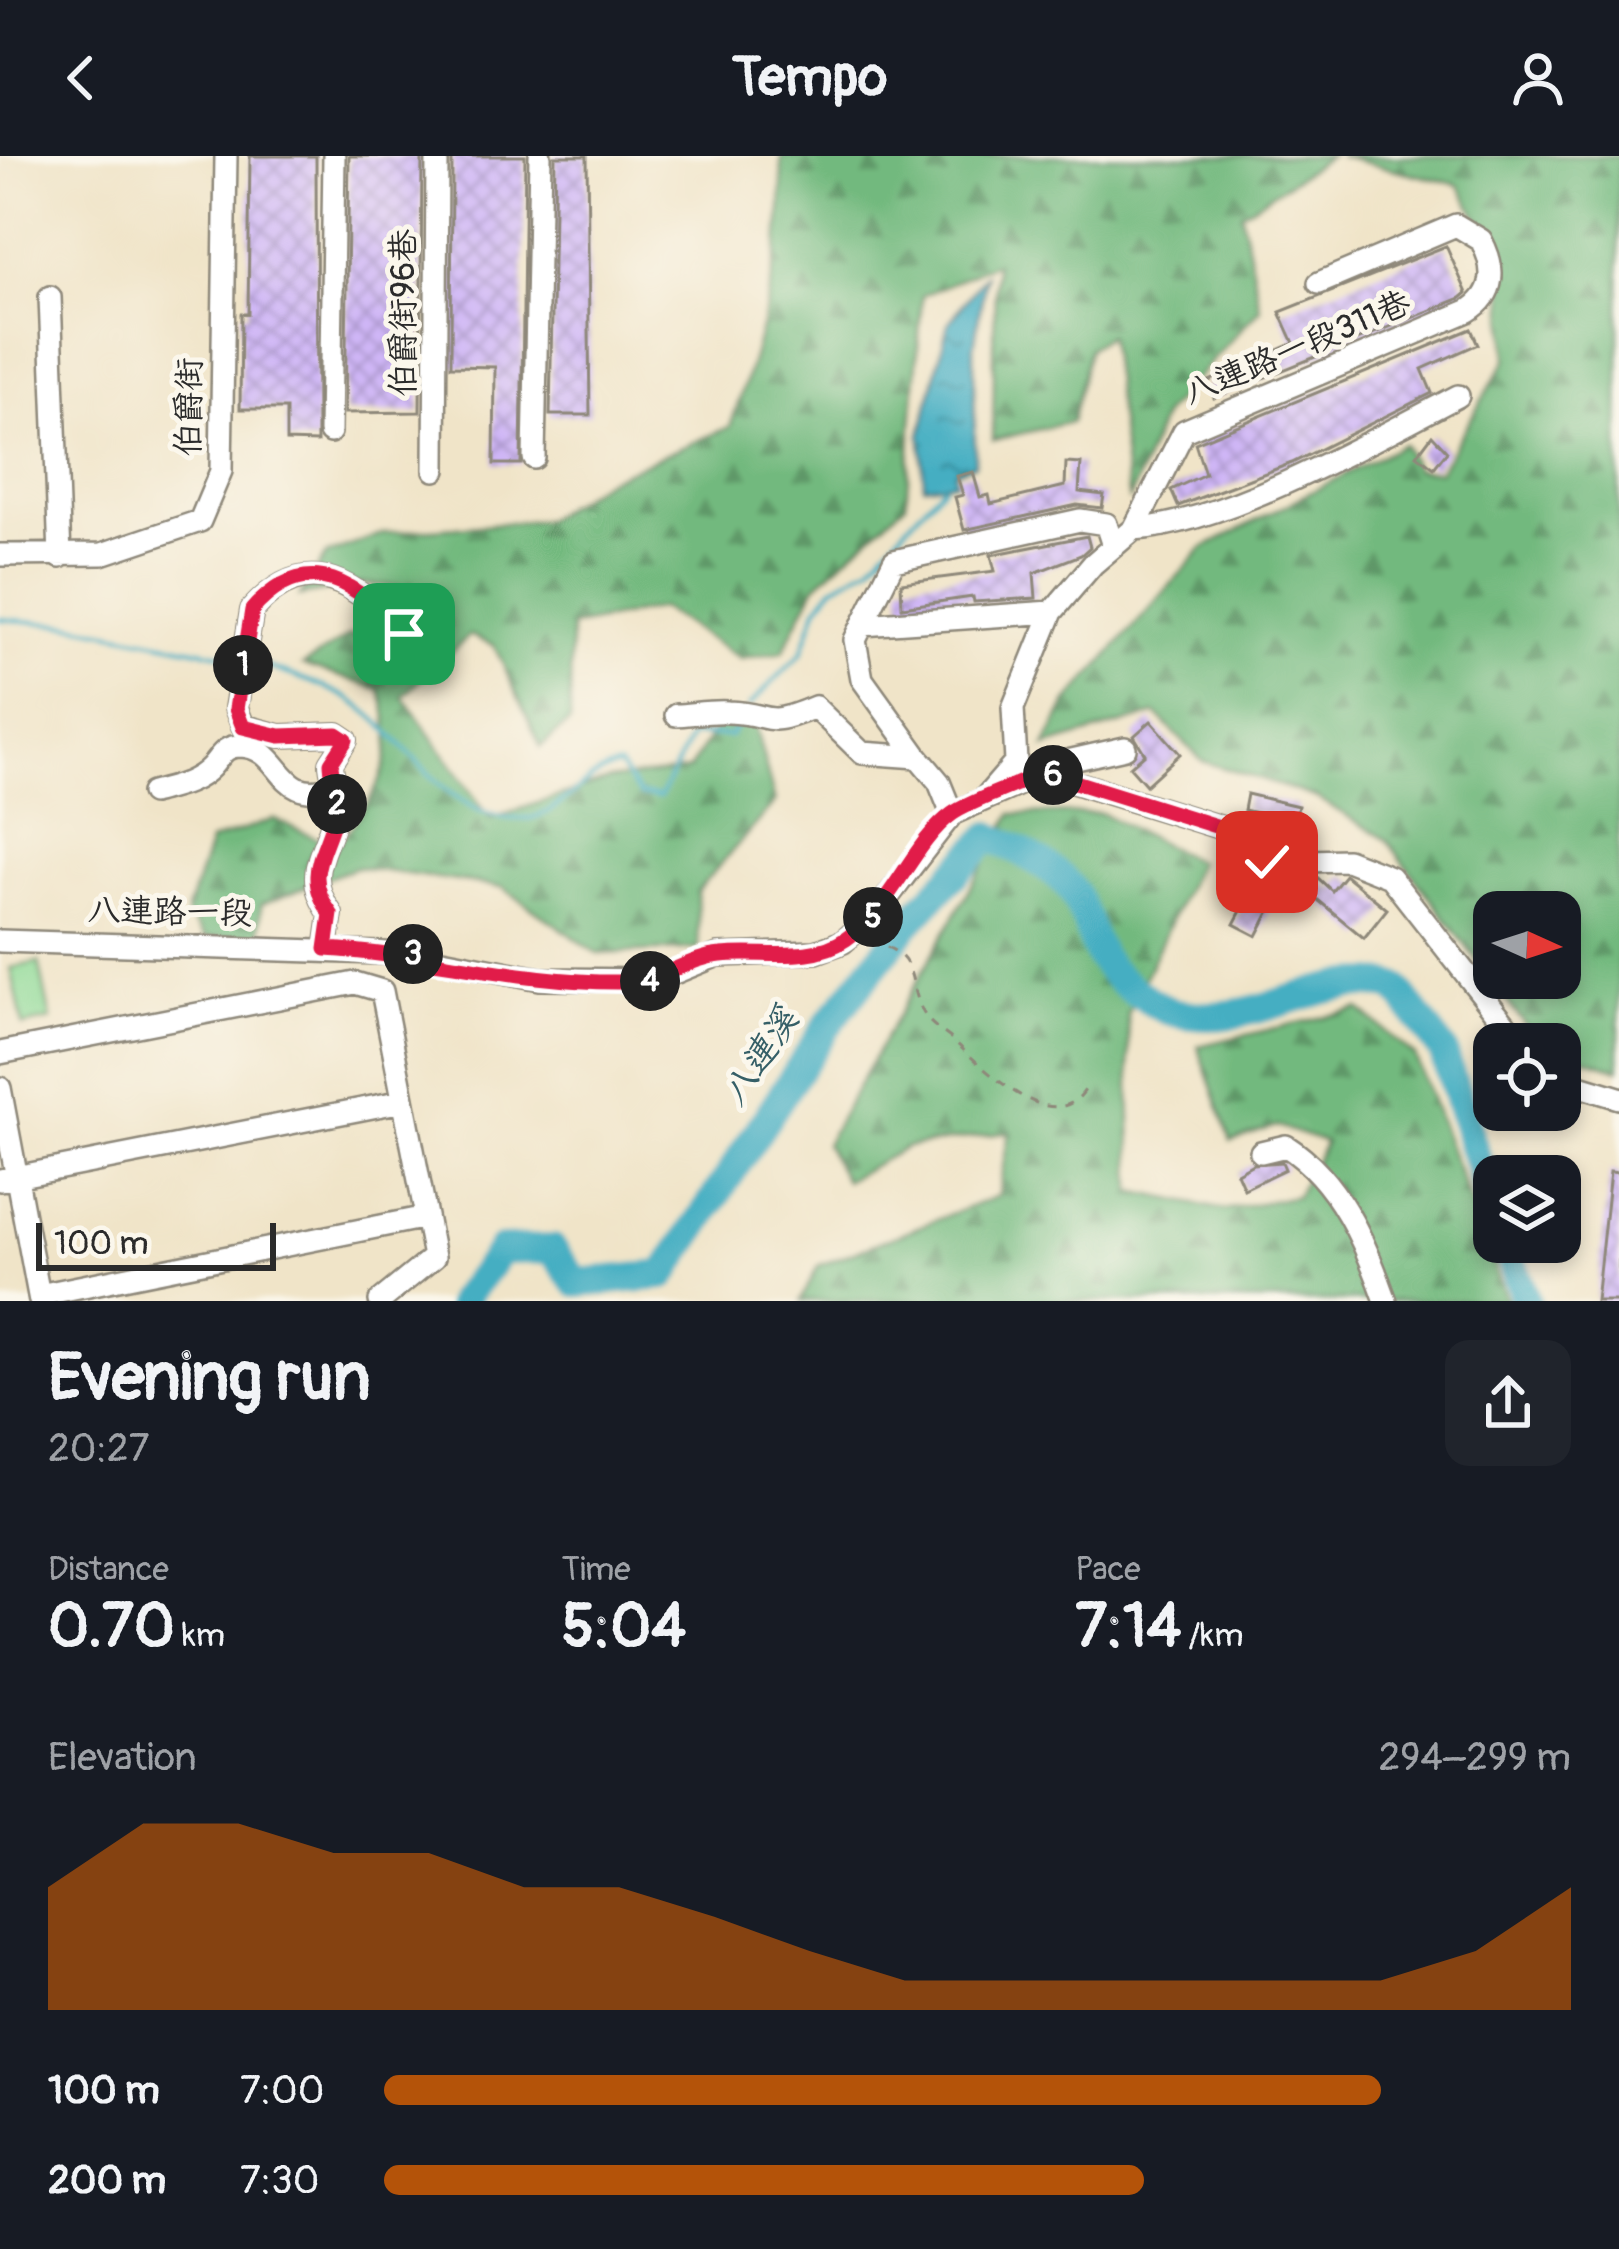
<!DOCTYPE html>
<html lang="en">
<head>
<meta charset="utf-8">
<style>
  body { margin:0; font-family:Pangolin,"LXGW WenKai TC",sans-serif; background:#20242c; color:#f1f3f6; height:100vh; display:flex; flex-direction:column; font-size:45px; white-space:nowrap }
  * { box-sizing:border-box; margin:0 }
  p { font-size:39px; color:#9ea1a6 }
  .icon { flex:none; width:66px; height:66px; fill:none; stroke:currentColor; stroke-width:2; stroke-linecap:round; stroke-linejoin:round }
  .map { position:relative; height:1145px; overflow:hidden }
  .sheet { display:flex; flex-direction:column; background:#171b24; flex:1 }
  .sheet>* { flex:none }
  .needle { width:78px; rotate:93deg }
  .fabs { position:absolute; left:1473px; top:735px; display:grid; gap:24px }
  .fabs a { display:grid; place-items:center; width:108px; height:108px; border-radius:24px; background:#171b24; box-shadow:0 6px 18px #0003; font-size:60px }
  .scale { position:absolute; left:36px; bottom:30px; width:240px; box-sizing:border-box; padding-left:12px; border:6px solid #2b2b2b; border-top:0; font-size:33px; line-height:42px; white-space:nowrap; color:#2b2b2b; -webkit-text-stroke:9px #fbf7ec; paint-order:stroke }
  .pin { position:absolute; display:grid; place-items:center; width:102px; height:102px; color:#fff; margin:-51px; border-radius:24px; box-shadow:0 6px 18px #0006 }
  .km { position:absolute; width:60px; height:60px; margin:-30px; border-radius:50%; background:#222; color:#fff; font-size:33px; line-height:60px; text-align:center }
  .round { display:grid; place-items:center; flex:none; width:126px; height:126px; border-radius:24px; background:#20242c }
  .headline { display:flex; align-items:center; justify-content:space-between; height:204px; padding:0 48px }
  h1 { font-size:66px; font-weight:700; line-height:90px }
  .metrics { display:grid; grid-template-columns:repeat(3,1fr); gap:18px; height:204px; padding:12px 48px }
  .metrics div { display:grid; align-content:center }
  .metrics b { font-size:60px; font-weight:700 }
  .metrics small { font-size:33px; font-weight:400 }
  .metrics p { font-size:33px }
  .chart { height:336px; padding:24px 48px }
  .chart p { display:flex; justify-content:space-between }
  .chart svg { width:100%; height:216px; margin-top:12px; fill:#b45309; opacity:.7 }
  ul { padding:0 48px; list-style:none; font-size:39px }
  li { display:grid; grid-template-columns:192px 144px 1fr; align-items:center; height:90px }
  li i { height:30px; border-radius:15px; background:#b45309 }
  header { display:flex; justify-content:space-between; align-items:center; height:156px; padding:0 48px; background:#171b24; font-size:54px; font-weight:700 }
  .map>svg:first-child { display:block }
  .grass { fill:#8ed995; stroke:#5c8260; stroke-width:3 }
  .forest { fill:url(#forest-firs); stroke:#4e7254; stroke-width:3; fill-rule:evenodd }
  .water { fill:url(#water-ripples); stroke:#386c76; stroke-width:3 }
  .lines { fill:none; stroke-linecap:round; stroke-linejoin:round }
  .stream { stroke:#44aec2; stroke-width:4.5 }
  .river { stroke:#44aec2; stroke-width:30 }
  .building { fill:url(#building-cross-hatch) }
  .minor-casing { stroke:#8e887a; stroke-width:26 }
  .path { stroke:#8e887a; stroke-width:3; stroke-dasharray:9 9; stroke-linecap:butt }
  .minor { stroke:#fff; stroke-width:21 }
  .route-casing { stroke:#fff; stroke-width:24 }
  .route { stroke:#e11d48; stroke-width:15 }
  .labels { text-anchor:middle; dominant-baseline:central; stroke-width:10; stroke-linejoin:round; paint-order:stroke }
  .street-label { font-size:33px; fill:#2b2b2b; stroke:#fbf7ec }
  .water-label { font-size:36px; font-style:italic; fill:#355f67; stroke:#fbf7ec }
</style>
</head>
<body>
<header><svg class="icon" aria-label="back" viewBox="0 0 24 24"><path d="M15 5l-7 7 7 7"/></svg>Tempo<svg class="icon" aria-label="person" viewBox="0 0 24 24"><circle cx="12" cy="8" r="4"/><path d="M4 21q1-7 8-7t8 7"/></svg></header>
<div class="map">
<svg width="1619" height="1145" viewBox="0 0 1619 1145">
  <defs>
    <pattern id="forest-firs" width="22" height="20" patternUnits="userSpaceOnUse" patternTransform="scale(3)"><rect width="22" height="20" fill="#72b97e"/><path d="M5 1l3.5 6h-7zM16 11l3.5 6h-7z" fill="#5e9767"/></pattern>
    <pattern id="water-ripples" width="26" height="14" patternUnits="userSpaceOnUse" patternTransform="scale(3)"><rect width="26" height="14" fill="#44aec2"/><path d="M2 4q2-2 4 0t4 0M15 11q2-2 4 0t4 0" fill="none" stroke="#398e9e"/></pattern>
    <pattern id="building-cross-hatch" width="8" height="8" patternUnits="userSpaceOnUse" patternTransform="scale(3)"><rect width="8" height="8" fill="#cfb6f6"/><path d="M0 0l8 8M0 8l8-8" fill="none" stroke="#a894c7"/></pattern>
  </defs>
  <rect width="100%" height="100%" fill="#fbf7ec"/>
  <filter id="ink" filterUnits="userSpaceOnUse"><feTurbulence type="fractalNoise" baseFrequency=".00833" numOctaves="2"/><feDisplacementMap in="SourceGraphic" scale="24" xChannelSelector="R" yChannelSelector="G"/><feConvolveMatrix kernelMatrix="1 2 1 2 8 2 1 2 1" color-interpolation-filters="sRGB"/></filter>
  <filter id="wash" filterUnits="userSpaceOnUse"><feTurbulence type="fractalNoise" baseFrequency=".004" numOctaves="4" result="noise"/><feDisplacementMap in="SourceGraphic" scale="48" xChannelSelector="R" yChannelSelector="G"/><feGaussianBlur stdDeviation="2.7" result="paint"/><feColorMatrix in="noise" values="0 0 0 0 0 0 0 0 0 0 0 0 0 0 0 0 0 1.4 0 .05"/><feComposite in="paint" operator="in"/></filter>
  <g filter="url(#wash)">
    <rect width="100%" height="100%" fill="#f0e4c8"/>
    <!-- grass -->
    <path class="grass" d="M 39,806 L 51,864 L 23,870 L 11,812 Z"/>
    <!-- forest -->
    <path class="forest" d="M 781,0 L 1330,0 L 1241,57 L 1260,152 L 1163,259 L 1129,345 L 1108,179 L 1089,192 L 1071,266 L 993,284 L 995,107 L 922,140 L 906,347 L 815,430 L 783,496 L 740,503 L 660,452 L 571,471 L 570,566 L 541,591 L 494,489 L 470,479 L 403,540 L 490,663 L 608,624 L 689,614 L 721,562 L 754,566 L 775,646 L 697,735 L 699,793 L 598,798 L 502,731 L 356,711 L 261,748 L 260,779 L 205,782 L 186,758 L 210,686 L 274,663 L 336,691 C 378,637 403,602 380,533 L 303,509 L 351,479 L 399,491 L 429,484 L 433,456 L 415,432 L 361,428 L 300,440 L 326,399 L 384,377 L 544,364 L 605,324 L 730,271 C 761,184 787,92 781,0 Z
      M 1338,0 L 1619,0 L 1619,913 L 1560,894 L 1560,888 L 1539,888 L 1387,684 L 1315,641 L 1202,605 L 1156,558 L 1045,591 L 1067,547 L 1202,393 L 1403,288 L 1415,313 L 1439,315 L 1507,203 L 1503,106 L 1459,29 ZM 1494,756 L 1560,756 L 1560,822 L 1494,822 Z
      M 1101,657 L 1198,706 L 1128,858 L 1133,1035 L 1224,1054 L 1296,1040 L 1325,986 L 1276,970 L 1231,985 L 1198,890 L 1359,853 L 1415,900 L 1507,1145 L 801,1145 L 818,1110 L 998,1040 L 1009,976 L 907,991 L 845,1025 L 825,988 L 1012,658 Z"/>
    <!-- water -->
    <path class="water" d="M 986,117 L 974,190 L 975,308 L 955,315 L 955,326 L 924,330 L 921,279 L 948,168 Z"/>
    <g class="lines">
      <!-- stream -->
      <path class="stream" d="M 0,463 L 72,469 L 236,501
        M 253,505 C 286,519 328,528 357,548 C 411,586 445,663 522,663 C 561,662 582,617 619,610 L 640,639 L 660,641 L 692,579 L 730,580 L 739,565
        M 749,550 L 802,497 L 817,452 L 834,430 L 870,410 L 943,330"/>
      <!-- river -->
      <path class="river" d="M 1505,1086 L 1526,1145
        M 461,1145 L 501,1094 L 552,1093 L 577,1127 L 664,1119 L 827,870 L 906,769 L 990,680 C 1014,693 1059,711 1073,736 C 1098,781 1085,799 1133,834 C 1145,841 1160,853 1173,856 C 1258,876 1316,814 1396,831 L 1443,895 L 1494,1057"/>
    </g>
    <g id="blocks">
      <!-- building -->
      <path class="building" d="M 250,0 L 316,0 L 317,286 L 286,285 L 286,253 L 240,253 L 241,158 L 248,158 Z
        M 349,0 L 422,0 L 420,256 L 345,257 Z
        M 452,0 L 525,0 L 521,308 L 494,308 L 495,211 L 451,210 Z
        M 555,0 L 587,0 L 590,259 L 550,259 Z
        M 1446,90 L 1467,137 L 1461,142 L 1214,242 L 1207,226 L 1294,187 L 1280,156 Z
        M 1471,173 L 1478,188 L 1422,213 L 1432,237 L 1292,307 L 1178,350 L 1171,334 L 1205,318 L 1195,287 Z
        M 1432,279 L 1447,295 L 1434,312 L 1417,299 Z
        M 1066,307 L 1081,308 L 1079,336 L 1104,339 L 1102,352 L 1077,349 L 964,374 L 955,341 L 963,339 L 957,320 L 973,316 L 980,341 L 989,339 L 991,348 L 1065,330 Z
        M 1087,380 L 1090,391 L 1081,399 L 1034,417 L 1036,442 L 974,446 L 973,441 L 902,451 L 901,427 L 995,415 L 991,399 Z
        M 1151,565 L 1180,598 L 1146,629 L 1130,611 L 1145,598 L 1134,580 Z
        M 1247,638 L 1298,650 L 1295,666 L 1244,654 Z
        M 1259,718 L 1284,728 L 1257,780 L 1234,768 L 1251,736 L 1257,739 Z
        M 1345,719 L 1387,753 L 1364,782 L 1307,735 L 1318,722 L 1332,735 Z
        M 1282,1006 L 1285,1013 L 1244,1033 L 1237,1017 L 1253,1008 Z
        M 1610,1016 L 1619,1017 L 1619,1145 L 1596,1145 Z"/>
    </g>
  </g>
  <g filter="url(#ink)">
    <use href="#blocks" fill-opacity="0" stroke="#8e887a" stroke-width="3"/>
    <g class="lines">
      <defs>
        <path id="minor" d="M 50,141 L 60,401
          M 330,276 L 334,0
          M 534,302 L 540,0
          M 435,314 L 437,0
          M 1134,373 C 1222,369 1376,283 1458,240
          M 0,399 L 102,398 L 200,365 L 221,315 L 226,0
          M 862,469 L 1052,456
          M 676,559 C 693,558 711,555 728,556 C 775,557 760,574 815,551 L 862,597 L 918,601 L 939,626 L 952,658
          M 918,601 L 862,523 L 855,484 L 894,405 L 1080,364 L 1106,368 L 1113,390
          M 1044,617 L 1054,608 L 1125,592
          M 152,637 C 173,631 195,628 211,611 C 221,600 224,590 240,590 C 285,591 276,651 334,630
          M 984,643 L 1016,606 L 1013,552 L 1052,456 L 1093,408 L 1134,373 L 1184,275 L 1468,155 C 1496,138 1496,112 1481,84 L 1456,69 L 1319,127
          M 0,785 L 411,798 L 540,823 L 657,824 L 718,799 L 816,796 L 843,786 L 874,759 L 952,658 L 1044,617 L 1219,671 L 1267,706 L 1347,704 L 1390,721 L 1521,888
          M 326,793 L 331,758 C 298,713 333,692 337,646 C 339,633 331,621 331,607 L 346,584 L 337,578 L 280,580 L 243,570 L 236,552 L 252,454 C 309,390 358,430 404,477
          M 0,897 L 355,827 L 382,835 L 434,1101 L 380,1145
          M 1560,924 L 1619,942
          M 0,932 L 40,1145
          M 1261,996 L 1286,990 C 1339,1024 1366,1088 1386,1145
          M 0,1024 L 403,945
          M 39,1139 L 426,1061"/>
      </defs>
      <!-- minor casing -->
      <use href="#minor" class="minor-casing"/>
      <!-- path -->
      <path class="path" d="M 869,788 C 882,786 901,796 907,808 C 915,825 915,845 926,861 C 933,871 945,877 954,885 C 980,909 1052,984 1085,934"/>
      <!-- minor -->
      <use href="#minor" class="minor"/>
    </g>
  </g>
  <g class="lines" filter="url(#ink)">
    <defs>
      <path id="route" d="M 404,478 C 359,430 309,389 252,454 L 236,553 L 243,571 L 280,580 L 337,578 L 346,584 L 331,607 C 331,621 339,633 337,646 C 333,692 298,713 331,758 L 326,793 C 427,799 525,828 626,826 C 661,826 686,802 721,799 C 761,794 810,808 846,783 C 892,752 913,686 952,658 C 972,644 1019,629 1043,616 L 1219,671 L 1267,706"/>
    </defs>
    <!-- route casing -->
    <use href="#route" class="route-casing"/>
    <!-- route -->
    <use href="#route" class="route"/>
  </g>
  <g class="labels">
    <!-- street labels -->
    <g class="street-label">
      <text transform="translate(403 157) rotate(-90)">伯爵街96巷</text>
      <text transform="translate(1297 192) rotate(-23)">八連路一段311巷</text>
      <text transform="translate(189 251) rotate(-89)">伯爵街</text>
      <text transform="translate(170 756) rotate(1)">八連路一段</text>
    </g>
    <!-- water labels -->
    <g class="water-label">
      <text transform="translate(760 901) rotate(-57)">八連溪</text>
    </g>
  </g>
</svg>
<div class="fabs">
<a><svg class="needle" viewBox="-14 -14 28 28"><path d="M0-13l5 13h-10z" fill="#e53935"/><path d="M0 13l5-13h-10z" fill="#9ea1a6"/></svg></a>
<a><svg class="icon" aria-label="locate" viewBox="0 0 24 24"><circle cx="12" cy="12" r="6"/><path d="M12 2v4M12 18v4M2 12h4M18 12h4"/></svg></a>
<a><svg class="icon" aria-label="layers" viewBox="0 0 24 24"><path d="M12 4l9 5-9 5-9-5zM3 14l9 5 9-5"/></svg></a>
</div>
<div class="scale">100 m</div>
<div class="pin" style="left:404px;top:478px;background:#1e9e55"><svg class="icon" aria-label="arrive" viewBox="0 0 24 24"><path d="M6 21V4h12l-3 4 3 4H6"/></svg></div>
<div class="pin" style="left:1267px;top:706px;background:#d93025"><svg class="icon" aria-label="check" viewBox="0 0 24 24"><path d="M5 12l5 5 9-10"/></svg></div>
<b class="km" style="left:243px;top:509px">1</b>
<b class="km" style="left:337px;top:648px">2</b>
<b class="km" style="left:413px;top:798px">3</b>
<b class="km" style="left:650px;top:825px">4</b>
<b class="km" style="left:873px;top:761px">5</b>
<b class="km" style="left:1053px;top:619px">6</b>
</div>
<section class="sheet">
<div class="headline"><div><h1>Evening run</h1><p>20:27</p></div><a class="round"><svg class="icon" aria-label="share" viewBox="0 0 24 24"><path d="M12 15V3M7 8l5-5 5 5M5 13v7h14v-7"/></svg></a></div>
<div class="metrics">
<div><p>Distance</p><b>0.70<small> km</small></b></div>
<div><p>Time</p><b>5:04</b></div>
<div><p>Pace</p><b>7:14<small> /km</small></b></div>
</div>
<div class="chart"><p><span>Elevation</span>294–299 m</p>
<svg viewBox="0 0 160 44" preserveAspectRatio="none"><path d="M0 44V19L10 6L20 6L30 12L40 12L50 19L60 19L70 25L80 32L90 38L100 38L110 38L120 38L130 38L140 38L150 32L160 19V44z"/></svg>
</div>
<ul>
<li><b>100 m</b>7:00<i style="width:84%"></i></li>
<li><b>200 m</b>7:30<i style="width:64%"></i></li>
</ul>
</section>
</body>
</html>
